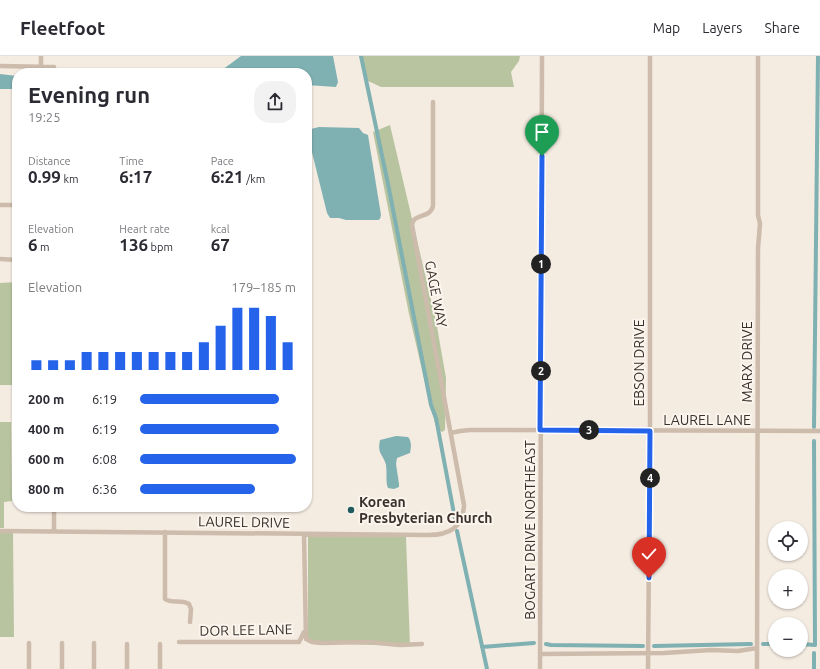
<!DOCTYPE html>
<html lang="en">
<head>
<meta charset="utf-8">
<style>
  body { margin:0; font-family:Ubuntu,sans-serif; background:#f2f2f3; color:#2b2b33; height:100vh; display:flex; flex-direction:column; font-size:15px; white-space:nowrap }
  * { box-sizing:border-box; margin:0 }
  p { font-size:13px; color:#7c7c81 }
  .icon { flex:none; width:22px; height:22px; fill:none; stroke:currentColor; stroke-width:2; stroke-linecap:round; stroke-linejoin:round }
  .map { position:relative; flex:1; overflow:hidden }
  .sheet { position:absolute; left:12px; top:12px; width:300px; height:444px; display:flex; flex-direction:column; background:#fff; border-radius:16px; box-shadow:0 1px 3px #0004 }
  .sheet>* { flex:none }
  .tools { position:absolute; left:768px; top:465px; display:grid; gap:8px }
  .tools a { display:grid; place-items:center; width:40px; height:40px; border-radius:50%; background:#fff; box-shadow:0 1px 3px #0004; font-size:20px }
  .pin { position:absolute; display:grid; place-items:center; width:34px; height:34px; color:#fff; margin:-41px -17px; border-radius:50% 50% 50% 0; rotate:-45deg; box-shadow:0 0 4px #0007 }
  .pin .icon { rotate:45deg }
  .km { position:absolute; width:20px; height:20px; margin:-10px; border-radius:50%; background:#222; color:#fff; font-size:11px; line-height:20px; text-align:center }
  .round { display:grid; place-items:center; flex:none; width:42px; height:42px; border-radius:16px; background:#f2f2f3 }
  .head { display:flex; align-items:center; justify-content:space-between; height:68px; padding:0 16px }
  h1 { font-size:22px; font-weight:700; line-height:30px }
  .metrics { display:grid; grid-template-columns:repeat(3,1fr); gap:6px; height:68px; padding:4px 16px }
  .metrics div { display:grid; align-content:center }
  .metrics b { font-size:17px; font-weight:700 }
  .metrics small { font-size:11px; font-weight:400 }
  .metrics p { font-size:11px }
  .chart { height:112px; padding:8px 16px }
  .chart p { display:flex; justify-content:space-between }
  .chart svg { width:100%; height:72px; margin-top:4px; stroke:#2563eb; stroke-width:6 }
  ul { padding:0 16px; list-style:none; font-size:13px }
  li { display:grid; grid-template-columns:64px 48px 1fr; align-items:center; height:30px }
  li i { height:10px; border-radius:5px; background:#2563eb }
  header { display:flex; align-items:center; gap:24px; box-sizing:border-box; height:56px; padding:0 20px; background:#fff; border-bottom:1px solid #e1e1e2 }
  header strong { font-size:19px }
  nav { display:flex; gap:22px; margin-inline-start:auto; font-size:14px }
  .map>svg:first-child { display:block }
  .green { fill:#b8c4a0 }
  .water { fill:#7fb0b2 }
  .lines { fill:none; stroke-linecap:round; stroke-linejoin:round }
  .canal { stroke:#7fb0b2; stroke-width:4 }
  .minor { stroke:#cdbbac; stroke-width:4.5 }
  .route-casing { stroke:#fff; stroke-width:8 }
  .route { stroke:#2563eb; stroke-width:5 }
  .poi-dot { fill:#1f5a5e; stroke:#fbf5ee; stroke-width:1.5 }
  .labels { text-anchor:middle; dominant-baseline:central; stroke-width:4; stroke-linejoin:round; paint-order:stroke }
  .street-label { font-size:14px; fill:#3b302b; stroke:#fbf5ee }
  .poi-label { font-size:14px; font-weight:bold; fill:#3b302b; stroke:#fbf5ee; text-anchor:start }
</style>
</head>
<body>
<header>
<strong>Fleetfoot</strong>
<nav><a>Map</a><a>Layers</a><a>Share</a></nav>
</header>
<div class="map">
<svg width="820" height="613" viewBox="0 0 820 613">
  <rect width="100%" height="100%" fill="#f4ebe1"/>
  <!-- green -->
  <path class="green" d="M 361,0 L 520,0 L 519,5 L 511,16 L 514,31 L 381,31 L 366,24 Z
    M 390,69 L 436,265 L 446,322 L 445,374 L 442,376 L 438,373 L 435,367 L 429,344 L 409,258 L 373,76 Z
    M 17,226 L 17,255 L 13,255 L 14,277 L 17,278 L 17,329 L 0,329 L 0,227 Z
    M 0,366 L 11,366 L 12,445 L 4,446 L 4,472 L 0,472 Z
    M 0,477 L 13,477 L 14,581 L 0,581 Z
    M 308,480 L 406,481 L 410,590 L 308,587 Z"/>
  <!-- water -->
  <path class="water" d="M 241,0 L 333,0 L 338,26 L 336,31 L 307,29 L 307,17 L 218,17 Z
    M 0,18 L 17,20 L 17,33 L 0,33 Z
    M 319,71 L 359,72 L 363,77 L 368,79 L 381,159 L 380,163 L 378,164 L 346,164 L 339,162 L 330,162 L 327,157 L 307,76 L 311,73 Z
    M 396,380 L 408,381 C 412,385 411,392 410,397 L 397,402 L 396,408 L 399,428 L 399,431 L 394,433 L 388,432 L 387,429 C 386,423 387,416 386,409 C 383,397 377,399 380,384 Z"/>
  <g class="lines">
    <!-- canal -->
    <path class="canal" d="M 361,0 L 388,128 L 431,349 L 436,362 L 455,463
      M 814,371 L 818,0
      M 457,475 L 487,613
      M 546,588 L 551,589 L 643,590
      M 763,588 L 775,588
      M 801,588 L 815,589 L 814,385
      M 654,590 L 751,588
      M 482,591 L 534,587
      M 814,597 L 814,613"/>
    <!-- minor -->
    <path class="minor" d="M 41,0 L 41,11
      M 0,10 L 54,11 L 54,17
      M 0,149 L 17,149
      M 0,203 L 17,204
      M 451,377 L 460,375 L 470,374 L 820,375
      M 0,475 L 428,479 C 449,479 463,472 464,449 L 412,169 C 413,157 430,163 433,150 L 433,46
      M 54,475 L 54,451
      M 165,476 L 165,543 C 172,548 181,543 189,548 L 191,553 L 190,566
      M 304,478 L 306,583 L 312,586 L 321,587 L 368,586 L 400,589 L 422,588
      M 179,586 L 299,586 L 304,576
      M 29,587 L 29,613
      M 62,587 L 62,613
      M 94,587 L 94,613
      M 127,588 L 127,613
      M 541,598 L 664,597 L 711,594 L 738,595 L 757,592
      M 160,613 L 160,588
      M 540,613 L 542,0
      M 648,613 L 650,375 L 650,0
      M 757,613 L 758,192 L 760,168 L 758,159 L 758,0"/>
  </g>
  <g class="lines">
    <defs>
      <path id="route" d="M 542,100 L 540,374 L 650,375 L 649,522"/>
    </defs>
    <!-- route casing -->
    <use href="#route" class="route-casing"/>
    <!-- route -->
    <use href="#route" class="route"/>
  </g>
  <!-- markers -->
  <circle class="poi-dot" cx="351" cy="454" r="4"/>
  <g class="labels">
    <!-- street labels -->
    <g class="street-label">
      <text transform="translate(436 238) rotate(79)">GAGE WAY</text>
      <text transform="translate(747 306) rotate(-90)">MARX DRIVE</text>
      <text transform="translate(639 307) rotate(-90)">EBSON DRIVE</text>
      <text x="707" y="364">LAUREL LANE</text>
      <text transform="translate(244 466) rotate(1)">LAUREL DRIVE</text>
      <text transform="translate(530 474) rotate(-90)">BOGART DRIVE NORTHEAST</text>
      <text transform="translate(246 574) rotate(-1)">DOR LEE LANE</text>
    </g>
    <!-- poi labels -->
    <g class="poi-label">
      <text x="359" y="446">Korean<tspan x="359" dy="16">Presbyterian Church</tspan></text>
    </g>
  </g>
</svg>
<div class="tools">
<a><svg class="icon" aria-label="locate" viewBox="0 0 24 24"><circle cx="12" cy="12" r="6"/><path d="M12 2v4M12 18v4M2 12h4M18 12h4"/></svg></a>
<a>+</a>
<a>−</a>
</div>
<div class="pin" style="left:542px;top:100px;background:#1e9e55"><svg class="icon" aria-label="arrive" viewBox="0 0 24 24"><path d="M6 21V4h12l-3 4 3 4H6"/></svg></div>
<div class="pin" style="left:649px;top:522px;background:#d93025"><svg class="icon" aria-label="check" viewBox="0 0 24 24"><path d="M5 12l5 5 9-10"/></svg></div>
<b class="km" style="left:541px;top:208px">1</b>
<b class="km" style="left:541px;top:315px">2</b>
<b class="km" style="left:589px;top:374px">3</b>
<b class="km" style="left:650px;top:422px">4</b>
<section class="sheet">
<div class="head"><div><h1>Evening run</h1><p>19:25</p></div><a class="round"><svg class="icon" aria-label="share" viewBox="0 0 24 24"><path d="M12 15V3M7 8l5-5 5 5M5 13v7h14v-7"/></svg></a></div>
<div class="metrics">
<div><p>Distance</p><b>0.99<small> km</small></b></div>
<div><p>Time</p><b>6:17</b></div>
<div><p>Pace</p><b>6:21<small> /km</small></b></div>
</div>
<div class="metrics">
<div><p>Elevation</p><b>6<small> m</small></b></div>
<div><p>Heart rate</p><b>136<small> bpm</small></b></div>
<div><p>kcal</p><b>67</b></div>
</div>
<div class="chart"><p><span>Elevation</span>179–185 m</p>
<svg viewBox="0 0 160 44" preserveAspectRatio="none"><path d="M5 44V38M15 44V38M25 44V38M35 44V33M45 44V33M55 44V33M65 44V33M75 44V33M85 44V33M95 44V33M105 44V27M115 44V17M125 44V6M135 44V6M145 44V11M155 44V27"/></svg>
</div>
<ul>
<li><b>200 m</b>6:19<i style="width:89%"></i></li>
<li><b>400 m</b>6:19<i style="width:89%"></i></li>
<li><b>600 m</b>6:08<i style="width:100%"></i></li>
<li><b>800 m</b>6:36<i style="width:74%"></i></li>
</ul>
</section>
</div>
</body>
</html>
